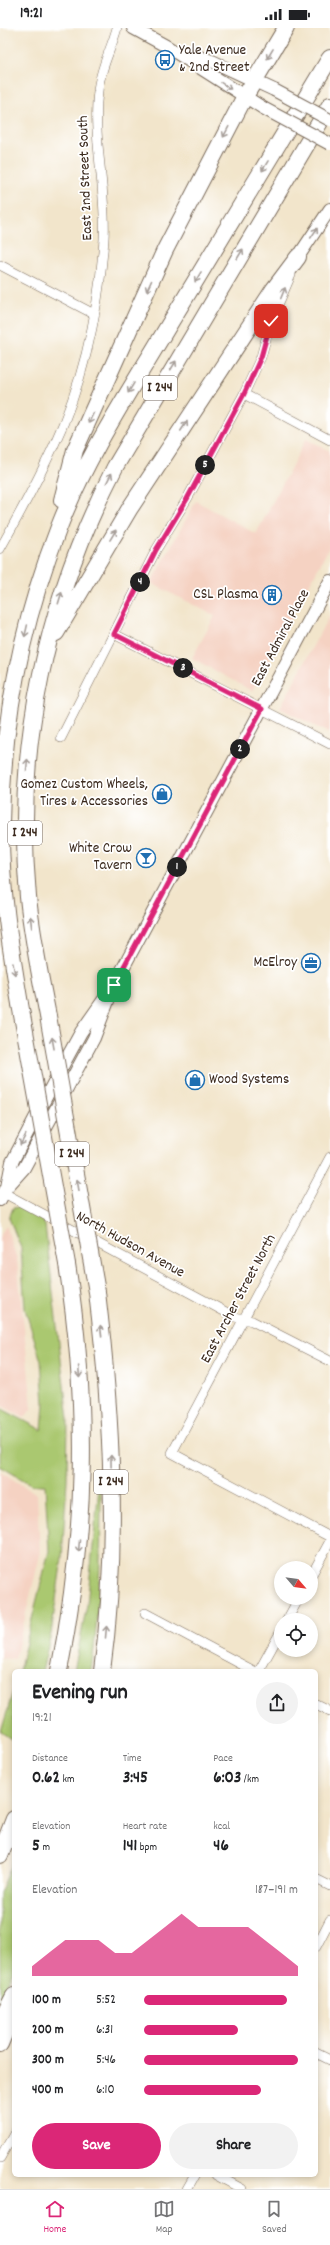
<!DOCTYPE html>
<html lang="en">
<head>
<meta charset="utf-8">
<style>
  body { margin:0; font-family:Dekko,sans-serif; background:#f2f2f2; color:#202124; height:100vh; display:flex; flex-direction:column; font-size:15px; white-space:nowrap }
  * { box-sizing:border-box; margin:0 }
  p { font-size:13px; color:#757577 }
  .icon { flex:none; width:22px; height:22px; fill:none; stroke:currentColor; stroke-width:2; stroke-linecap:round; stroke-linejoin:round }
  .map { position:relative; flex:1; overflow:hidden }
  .details { position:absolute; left:12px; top:1641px; width:306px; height:508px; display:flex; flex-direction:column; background:#fff; border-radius:6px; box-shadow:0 2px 6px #0003 }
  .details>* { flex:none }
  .needle { width:26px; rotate:118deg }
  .tools { position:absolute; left:274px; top:1533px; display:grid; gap:8px }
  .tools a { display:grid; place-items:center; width:44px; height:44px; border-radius:50%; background:#fff; box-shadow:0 2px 6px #0003; font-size:20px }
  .pin { position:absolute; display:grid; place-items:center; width:34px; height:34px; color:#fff; margin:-17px; border-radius:8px; box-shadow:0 2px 6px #0006 }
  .km { position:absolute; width:20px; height:20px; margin:-10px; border-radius:50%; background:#222; color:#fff; font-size:11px; line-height:20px; text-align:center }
  .round { display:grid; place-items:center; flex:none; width:42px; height:42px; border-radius:21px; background:#f2f2f2 }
  .headline { display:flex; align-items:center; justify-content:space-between; height:68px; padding:0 20px }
  h1 { font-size:22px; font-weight:800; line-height:30px }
  .metrics { display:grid; grid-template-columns:repeat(3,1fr); gap:6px; height:68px; padding:4px 20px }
  .metrics div { display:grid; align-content:center }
  .metrics b { font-size:17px; font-weight:800 }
  .metrics small { font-size:11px; font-weight:400 }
  .metrics p { font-size:11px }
  .chart { height:112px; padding:8px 20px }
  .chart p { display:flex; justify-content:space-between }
  .chart svg { width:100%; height:72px; margin-top:4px; fill:#db2777; opacity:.7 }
  .cta { display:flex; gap:8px; margin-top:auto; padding:8px 20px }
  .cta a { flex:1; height:46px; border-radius:24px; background:#db2777; color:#fff; font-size:16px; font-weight:800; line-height:46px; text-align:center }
  .cta a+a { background:#f2f2f2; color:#202124 }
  ul { padding:0 20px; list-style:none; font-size:13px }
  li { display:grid; grid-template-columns:64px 48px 1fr; align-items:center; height:30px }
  li i { height:10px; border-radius:5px; background:#db2777 }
  .status { display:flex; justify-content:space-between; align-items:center; height:28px; padding:0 20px; background:#fff; direction:ltr }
  .status svg { height:11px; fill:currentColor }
  .tab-bar { display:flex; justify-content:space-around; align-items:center; height:56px; border-top:1px solid #e0e0e0; background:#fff; font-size:11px; color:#757577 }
  .tab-bar a { display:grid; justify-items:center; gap:2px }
  .tab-bar .on { color:#db2777 }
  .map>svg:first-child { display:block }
  .built { fill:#f5d2c2 }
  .green { fill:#aac86f; stroke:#727946 }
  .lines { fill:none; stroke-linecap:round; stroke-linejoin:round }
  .street-casing { stroke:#7b6b5b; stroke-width:10 }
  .secondary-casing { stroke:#7b6b5b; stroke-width:14 }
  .highway-casing { stroke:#7b6b5b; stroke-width:18 }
  .street { stroke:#fff; stroke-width:9 }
  .secondary { stroke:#fff; stroke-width:12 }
  .highway { stroke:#fff; stroke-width:16 }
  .secondary-bridge-casing { stroke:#7b6b5b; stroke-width:14; stroke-linecap:butt }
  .highway-bridge-casing { stroke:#7b6b5b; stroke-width:18; stroke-linecap:butt }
  .secondary-bridge { stroke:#fff; stroke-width:12 }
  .highway-bridge { stroke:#fff; stroke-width:16 }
  .oneway { stroke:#a79f9a }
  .route-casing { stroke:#fff; stroke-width:8 }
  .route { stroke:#db2777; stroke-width:5 }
  .labels { text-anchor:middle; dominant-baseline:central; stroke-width:3.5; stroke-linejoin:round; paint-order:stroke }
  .shield { fill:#fff; stroke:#766a62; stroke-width:1 }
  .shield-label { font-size:14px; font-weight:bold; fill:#3b2a1e }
  .poi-label { font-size:15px; fill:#3b2a1e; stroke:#fff; text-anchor:end }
  .street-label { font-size:15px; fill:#3b2a1e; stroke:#fff }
</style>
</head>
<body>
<div class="status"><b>19:21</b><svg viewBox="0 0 49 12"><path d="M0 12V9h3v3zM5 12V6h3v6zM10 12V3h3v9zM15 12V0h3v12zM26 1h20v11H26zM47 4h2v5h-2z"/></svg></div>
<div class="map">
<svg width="330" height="2161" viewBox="0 0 330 2161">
  <rect width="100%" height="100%" fill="#fff"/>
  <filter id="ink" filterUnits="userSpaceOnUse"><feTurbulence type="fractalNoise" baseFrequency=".025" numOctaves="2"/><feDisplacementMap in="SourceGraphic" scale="8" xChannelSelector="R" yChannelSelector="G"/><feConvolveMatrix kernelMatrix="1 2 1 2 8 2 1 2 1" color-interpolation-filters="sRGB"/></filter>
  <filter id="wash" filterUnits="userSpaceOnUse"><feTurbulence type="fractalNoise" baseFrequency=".012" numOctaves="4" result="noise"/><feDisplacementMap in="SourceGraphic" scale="16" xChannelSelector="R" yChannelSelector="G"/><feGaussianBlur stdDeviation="0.9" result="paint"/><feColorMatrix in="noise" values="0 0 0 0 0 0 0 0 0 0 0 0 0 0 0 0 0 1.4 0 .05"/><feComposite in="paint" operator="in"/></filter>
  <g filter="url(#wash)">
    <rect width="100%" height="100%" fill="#f2e5cb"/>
    <!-- built -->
    <path class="built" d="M 306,411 L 330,423 L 330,518 L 252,663 L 192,630 L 215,588 L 151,555 L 196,473 L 256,506 Z
      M 330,586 L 330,706 L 280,680 Z
      M 6,1197 L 17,1231 L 30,1359 L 32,1380 L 25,1389 L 0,1377 L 0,1209 Z
      M 0,1444 L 37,1466 L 40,1527 L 15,1631 L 0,1630 Z"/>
    <!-- green -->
    <path class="green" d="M 19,1179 L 39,1189 L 45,1197 L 68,1391 L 67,1452 L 62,1530 L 51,1606 L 42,1643 L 19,1643 L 49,1523 L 45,1457 L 32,1457 L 0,1438 L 0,1380 L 42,1402 L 44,1375 L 41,1333 L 25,1281 L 21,1220 L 9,1190 L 13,1180 Z
      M 101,1439 C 101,1508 101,1575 91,1643 L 74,1643 L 87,1577 Z
      M 14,1660 L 14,1713 L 1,1704 Z
      M 14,1832 L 14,1940 L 0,1974 L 0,1865 Z"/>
  </g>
  <g filter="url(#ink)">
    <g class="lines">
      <defs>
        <path id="street" d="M 0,237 L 94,286
          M 244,366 L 330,412
          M 0,521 C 19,487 38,452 54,417 C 84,353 99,281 104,211 C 107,163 92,109 98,63 C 100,41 111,22 117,0
          M 114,606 L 330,716
          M 61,710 L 156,522 L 187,471 L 244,366 L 261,329 L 271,293 L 291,247
          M 330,1129 L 172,1425 L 330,1509
          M 4,1165 L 235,1289 L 252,1293 L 330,1333
          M 311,1548 L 330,1513
          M 145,1585 L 254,1643
          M 287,1592 L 299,1570
          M 259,1643 L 281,1603
          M 316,1676 L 330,1683
          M 316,1851 L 330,1858
          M 316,1919 L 330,1892
          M 316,2025 L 330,2032
          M 0,2130 L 14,2105
          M 216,2147 L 242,2161
          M 187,2161 L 195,2147"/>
        <path id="secondary" d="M 133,0 L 166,18 L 263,80
          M 183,24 L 212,33 L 274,62
          M 298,229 L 330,181
          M 7,1159 L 12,1134 L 56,1050 L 81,1004 L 114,957 L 330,553
          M 0,1172 L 7,1159 L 24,1140 L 94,1010 L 108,973"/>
        <path id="highway" d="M 62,472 L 75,422 L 165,222 L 244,70 L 286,0
          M 56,605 L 130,480 L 274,261 L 298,229
          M 20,976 C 10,917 0,857 1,796 C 2,695 22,594 59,499 C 86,429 129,364 167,300 C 222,210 276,120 330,30
          M 48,988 C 40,948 32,909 28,869 C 14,719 47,571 115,439 L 330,77
          M 97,1264 C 112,1390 119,1518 102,1643
          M 59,1643 C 87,1502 89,1377 67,1236
          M 0,1827 L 14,1791
          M 2,1991 L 14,1968
          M 0,2016 L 14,1982"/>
      </defs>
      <!-- street casing -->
      <use href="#street" class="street-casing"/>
      <!-- secondary casing -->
      <use href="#secondary" class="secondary-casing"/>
      <!-- highway casing -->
      <use href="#highway" class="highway-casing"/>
      <!-- street -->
      <use href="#street" class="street"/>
      <!-- secondary -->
      <use href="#secondary" class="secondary"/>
      <!-- highway -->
      <use href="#highway" class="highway"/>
      <defs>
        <path id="secondary-bridge" d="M 274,62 L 330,92
          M 263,80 L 330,116"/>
        <path id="highway-bridge" d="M 20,976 L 67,1236
          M 48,988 L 97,1264"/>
      </defs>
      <!-- secondary-bridge casing -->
      <use href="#secondary-bridge" class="secondary-bridge-casing"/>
      <!-- highway-bridge casing -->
      <use href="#highway-bridge" class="highway-bridge-casing"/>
      <!-- secondary-bridge -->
      <use href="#secondary-bridge" class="secondary-bridge"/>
      <!-- highway-bridge -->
      <use href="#highway-bridge" class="highway-bridge"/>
    </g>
    <!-- one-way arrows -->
    <defs><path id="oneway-shaft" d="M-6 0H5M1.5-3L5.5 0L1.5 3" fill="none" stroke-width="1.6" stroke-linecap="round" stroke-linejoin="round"/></defs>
    <g class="oneway">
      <use href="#oneway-shaft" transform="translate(270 26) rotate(121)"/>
      <use href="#oneway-shaft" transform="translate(226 58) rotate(34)"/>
      <use href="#oneway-shaft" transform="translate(226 104) rotate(118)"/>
      <use href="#oneway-shaft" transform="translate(265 138) rotate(121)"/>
      <use href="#oneway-shaft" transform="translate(314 205) rotate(-56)"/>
      <use href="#oneway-shaft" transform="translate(240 226) rotate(-59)"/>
      <use href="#oneway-shaft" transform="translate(198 249) rotate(121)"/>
      <use href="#oneway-shaft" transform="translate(149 258) rotate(115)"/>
      <use href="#oneway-shaft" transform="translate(283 265) rotate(-68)"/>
      <use href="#oneway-shaft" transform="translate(173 338) rotate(-59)"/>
      <use href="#oneway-shaft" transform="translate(131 360) rotate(121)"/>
      <use href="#oneway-shaft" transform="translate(91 390) rotate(115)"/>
      <use href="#oneway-shaft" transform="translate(184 398) rotate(-57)"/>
      <use href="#oneway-shaft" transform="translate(109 450) rotate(-63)"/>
      <use href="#oneway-shaft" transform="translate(113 507) rotate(-59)"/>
      <use href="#oneway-shaft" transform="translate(60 570) rotate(-73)"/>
      <use href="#oneway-shaft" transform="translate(26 603) rotate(103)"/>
      <use href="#oneway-shaft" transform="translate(27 737) rotate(-85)"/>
      <use href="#oneway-shaft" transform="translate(31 894) rotate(-97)"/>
      <use href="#oneway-shaft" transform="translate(14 941) rotate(80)"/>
      <use href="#oneway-shaft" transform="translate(53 1015) rotate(-100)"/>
      <use href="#oneway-shaft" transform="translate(23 1112) rotate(118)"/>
      <use href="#oneway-shaft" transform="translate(78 1157) rotate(-100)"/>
      <use href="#oneway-shaft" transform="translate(101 1303) rotate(-97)"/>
      <use href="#oneway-shaft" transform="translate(79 1344) rotate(86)"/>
      <use href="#oneway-shaft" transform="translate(111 1433) rotate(-91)"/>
      <use href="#oneway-shaft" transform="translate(79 1518) rotate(95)"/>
      <use href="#oneway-shaft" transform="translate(106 1604) rotate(-85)"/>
    </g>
  </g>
  <g class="lines" filter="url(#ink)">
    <defs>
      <path id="route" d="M 114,957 L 262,681 L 114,606 L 156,522 L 187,471 L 244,366 L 261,329 L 271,293"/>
    </defs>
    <!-- route casing -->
    <use href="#route" class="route-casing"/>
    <!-- route -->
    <use href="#route" class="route"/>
  </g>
  <!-- icons -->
  <defs>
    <symbol id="bus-ring" viewBox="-11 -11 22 22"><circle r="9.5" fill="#fff" stroke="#1f6fb2" stroke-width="1.5"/><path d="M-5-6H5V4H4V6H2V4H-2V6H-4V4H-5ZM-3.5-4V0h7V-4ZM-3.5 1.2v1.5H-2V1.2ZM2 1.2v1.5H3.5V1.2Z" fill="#1f6fb2"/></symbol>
    <symbol id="building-ring" viewBox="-11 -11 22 22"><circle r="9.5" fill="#fff" stroke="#1f6fb2" stroke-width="1.5"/><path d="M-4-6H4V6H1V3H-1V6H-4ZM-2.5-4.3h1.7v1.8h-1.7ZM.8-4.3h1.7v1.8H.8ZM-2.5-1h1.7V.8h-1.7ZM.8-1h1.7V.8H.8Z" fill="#1f6fb2"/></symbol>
    <symbol id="shop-ring" viewBox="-11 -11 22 22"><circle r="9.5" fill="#fff" stroke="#1f6fb2" stroke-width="1.5"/><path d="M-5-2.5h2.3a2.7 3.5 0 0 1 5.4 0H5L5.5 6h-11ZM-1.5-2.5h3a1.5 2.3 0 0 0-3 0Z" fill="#1f6fb2"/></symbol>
    <symbol id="bar-ring" viewBox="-11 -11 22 22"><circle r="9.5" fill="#fff" stroke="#1f6fb2" stroke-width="1.5"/><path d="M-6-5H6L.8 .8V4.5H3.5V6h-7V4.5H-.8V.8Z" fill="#1f6fb2"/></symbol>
    <symbol id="office-ring" viewBox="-11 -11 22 22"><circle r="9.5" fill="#fff" stroke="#1f6fb2" stroke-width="1.5"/><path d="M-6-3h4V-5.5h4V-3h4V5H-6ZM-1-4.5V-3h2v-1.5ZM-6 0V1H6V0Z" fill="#1f6fb2"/></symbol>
  </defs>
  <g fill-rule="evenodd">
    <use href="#bus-ring" x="154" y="21" width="22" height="22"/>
    <use href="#building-ring" x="261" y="556" width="22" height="22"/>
    <use href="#shop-ring" x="151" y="755" width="22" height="22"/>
    <use href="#bar-ring" x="135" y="819" width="22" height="22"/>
    <use href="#office-ring" x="300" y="924" width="22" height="22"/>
    <use href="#shop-ring" x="184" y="1041" width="22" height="22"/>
  </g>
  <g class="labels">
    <!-- shield labels -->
    <g class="shield">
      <rect x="143" y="348" width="34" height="24" rx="3"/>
      <rect x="8" y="793" width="34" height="24" rx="3"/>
      <rect x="55" y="1114" width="34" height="24" rx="3"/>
      <rect x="94" y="1442" width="34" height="24" rx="3"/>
    </g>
    <g class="shield-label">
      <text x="160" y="360">I 244</text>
      <text x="25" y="805">I 244</text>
      <text x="72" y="1126">I 244</text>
      <text x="111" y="1454">I 244</text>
    </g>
    <!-- poi labels -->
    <g class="poi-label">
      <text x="179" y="23" text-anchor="start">Yale Avenue<tspan x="179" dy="17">&amp; 2nd Street</tspan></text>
      <text x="258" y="567">CSL Plasma</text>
      <text x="148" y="757">Gomez Custom Wheels,<tspan x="148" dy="17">Tires &amp; Accessories</tspan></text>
      <text x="132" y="821">White Crow<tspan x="132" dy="17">Tavern</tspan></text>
      <text x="297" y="935">McElroy</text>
      <text x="209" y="1052" text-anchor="start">Wood Systems</text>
    </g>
    <!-- street labels -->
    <g class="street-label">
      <text transform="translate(86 150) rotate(-92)">East 2nd Street South</text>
      <text transform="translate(281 610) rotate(-62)">East Admiral Place</text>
      <text transform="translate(130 1217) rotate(29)">North Hudson Avenue</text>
      <text transform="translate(239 1271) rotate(-62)">East Archer Street North</text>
    </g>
  </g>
</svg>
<div class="tools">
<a><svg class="needle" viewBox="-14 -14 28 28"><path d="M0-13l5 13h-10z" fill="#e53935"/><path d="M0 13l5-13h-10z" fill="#757577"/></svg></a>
<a><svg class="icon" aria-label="locate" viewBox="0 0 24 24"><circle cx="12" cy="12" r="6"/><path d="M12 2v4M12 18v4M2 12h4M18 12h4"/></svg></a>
</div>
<div class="pin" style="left:114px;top:957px;background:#1e9e55"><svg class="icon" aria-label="arrive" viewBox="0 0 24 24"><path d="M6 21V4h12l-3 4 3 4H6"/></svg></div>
<div class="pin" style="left:271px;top:293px;background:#d93025"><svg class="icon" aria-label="check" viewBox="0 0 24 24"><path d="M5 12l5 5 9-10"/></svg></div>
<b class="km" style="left:177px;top:839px">1</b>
<b class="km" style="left:240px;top:721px">2</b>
<b class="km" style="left:183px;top:640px">3</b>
<b class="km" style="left:140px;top:554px">4</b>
<b class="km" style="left:205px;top:437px">5</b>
<section class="details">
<div class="headline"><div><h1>Evening run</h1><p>19:21</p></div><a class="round"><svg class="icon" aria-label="share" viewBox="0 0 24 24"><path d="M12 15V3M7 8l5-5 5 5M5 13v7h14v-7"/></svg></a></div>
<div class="metrics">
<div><p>Distance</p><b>0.62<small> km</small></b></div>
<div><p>Time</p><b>3:45</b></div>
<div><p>Pace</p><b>6:03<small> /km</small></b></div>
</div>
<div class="metrics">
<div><p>Elevation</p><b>5<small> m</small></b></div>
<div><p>Heart rate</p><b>141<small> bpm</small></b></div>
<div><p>kcal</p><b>46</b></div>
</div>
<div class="chart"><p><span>Elevation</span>187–191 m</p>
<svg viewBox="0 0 160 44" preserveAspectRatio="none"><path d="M0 44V38L10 30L20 22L30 22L40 22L50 30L60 30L70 22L80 14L90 6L100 14L110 14L120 14L130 14L140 22L150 30L160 38V44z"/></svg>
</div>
<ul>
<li><b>100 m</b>5:52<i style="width:93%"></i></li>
<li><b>200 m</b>6:31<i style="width:61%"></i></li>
<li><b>300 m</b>5:46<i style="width:100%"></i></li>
<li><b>400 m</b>6:10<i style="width:76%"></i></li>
</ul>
<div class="cta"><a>Save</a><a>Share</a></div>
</section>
</div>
<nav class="tab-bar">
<a class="on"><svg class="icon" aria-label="home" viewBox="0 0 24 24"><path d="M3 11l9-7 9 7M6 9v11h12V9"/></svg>Home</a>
<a><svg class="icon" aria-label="map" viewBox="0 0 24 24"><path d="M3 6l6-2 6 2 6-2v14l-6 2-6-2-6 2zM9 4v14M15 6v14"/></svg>Map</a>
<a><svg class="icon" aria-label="saved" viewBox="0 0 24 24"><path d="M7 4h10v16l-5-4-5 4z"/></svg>Saved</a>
</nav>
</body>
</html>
